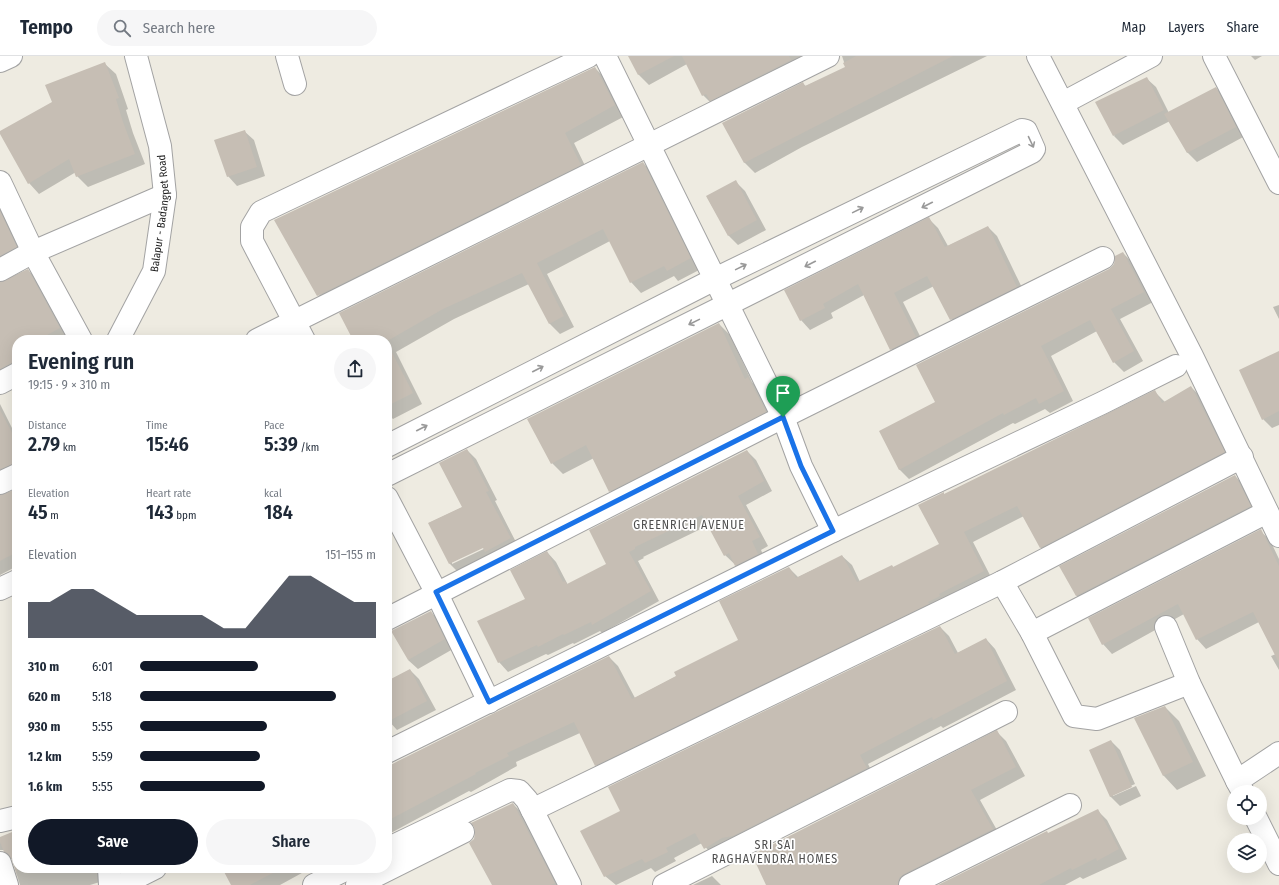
<!DOCTYPE html>
<html lang="en">
<head>
<meta charset="utf-8">
<style>
  body { margin:0; font-family:"Fira Sans Condensed",sans-serif; background:#f6f6f7; color:#1f2937; height:100vh; display:flex; flex-direction:column; font-size:15px; white-space:nowrap }
  * { box-sizing:border-box; margin:0 }
  p { font-size:13px; color:#747a83 }
  .icon { flex:none; width:22px; height:22px; fill:none; stroke:currentColor; stroke-width:2; stroke-linecap:round; stroke-linejoin:round }
  .map { position:relative; flex:1; overflow:hidden }
  .side { position:absolute; left:12px; top:279px; width:380px; height:538px; display:flex; flex-direction:column; background:#fff; border-radius:16px; box-shadow:0 4px 16px #0002 }
  .side>* { flex:none }
  .buttons { position:absolute; left:1227px; top:729px; display:grid; gap:8px }
  .buttons a { display:grid; place-items:center; width:40px; height:40px; border-radius:50%; background:#fff; box-shadow:0 4px 16px #0002; font-size:20px }
  .pin { position:absolute; display:grid; place-items:center; width:34px; height:34px; color:#fff; margin:-41px -17px; border-radius:50% 50% 50% 0; rotate:-45deg; box-shadow:0 0 4px #0007 }
  .pin .icon { rotate:45deg }
  .round { display:grid; place-items:center; flex:none; width:42px; height:42px; border-radius:21px; background:#f6f6f7 }
  .overview { display:flex; align-items:center; justify-content:space-between; height:68px; padding:0 16px }
  h1 { font-size:22px; font-weight:600; line-height:30px }
  .stats { display:grid; grid-template-columns:repeat(3,1fr); gap:6px; height:68px; padding:4px 16px }
  .stats div { display:grid; align-content:center }
  .stats b { font-size:20px; font-weight:600 }
  .stats small { font-size:11px; font-weight:400 }
  .stats p { font-size:11px }
  .chart { height:112px; padding:8px 16px }
  .chart p { display:flex; justify-content:space-between }
  .chart svg { width:100%; height:72px; margin-top:4px; fill:#111827; opacity:.7 }
  .cta { display:flex; gap:8px; margin-top:auto; padding:8px 16px }
  .cta a { flex:1; height:46px; border-radius:24px; background:#111827; color:#fff; font-size:16px; font-weight:600; line-height:46px; text-align:center }
  .cta a+a { background:#f6f6f7; color:#1f2937 }
  ul { padding:0 16px; list-style:none; font-size:13px }
  li { display:grid; grid-template-columns:64px 48px 1fr; align-items:center; height:30px }
  li i { height:10px; border-radius:5px; background:#111827 }
  header { display:flex; align-items:center; gap:24px; box-sizing:border-box; height:56px; padding:0 20px; background:#fff; border-bottom:1px solid #e0e1e3 }
  header strong { font-size:19px }
  nav { display:flex; gap:22px; margin-inline-start:auto; font-size:14px }
  .search { width:280px; height:36px; background:#f6f6f7; display:flex; align-items:center; gap:10px; box-sizing:border-box; padding:0 14px; border-radius:22px; color:#747a83; font-size:15px }
  .map>svg:first-child { display:block }
  .shadow { fill:#0003; fill-rule:evenodd }
  .building { fill:#c6beb4 }
  .lines { fill:none; stroke-linecap:round; stroke-linejoin:round }
  .minor-casing { stroke:#a3a3a3; stroke-width:24 }
  .minor { stroke:#fff; stroke-width:22 }
  .oneway { stroke:#999 }
  .route-casing { stroke:#fff; stroke-width:8 }
  .route { stroke:#1a73e8; stroke-width:5 }
  .labels { text-anchor:middle; dominant-baseline:central; stroke-width:3.5; stroke-linejoin:round; paint-order:stroke }
  .street-label { font-size:11px; fill:#1c1c1c; stroke:#fff }
  .neighbourhood-label { font-size:12px; letter-spacing:1px; fill:#4f4f4f; stroke:#fff }
</style>
</head>
<body>
<header>
<strong>Tempo</strong>
<div class="search"><svg class="icon" aria-label="search" viewBox="0 0 24 24"><circle cx="10" cy="10" r="6"/><path d="M15 15l6 6"/></svg>Search here</div>
<nav><a>Map</a><a>Layers</a><a>Share</a></nav>
</header>
<div class="map">
<svg width="1279" height="829" viewBox="0 0 1279 829">
  <rect width="100%" height="100%" fill="#eeebe1"/>
  <!-- shadow -->
  <path class="shadow" d="M 629,0 L 816,0 L 713,49 L 703,39 L 687,8 L 649,29 L 639,19 Z
    M 842,0 L 987,0 L 802,91 L 755,117 L 744,106 L 803,28 L 806,30 L 846,12 Z
    M 1251,0 L 1262,0 L 1255,4 Z
    M 105,8 L 116,18 L 128,53 L 126,54 L 133,77 L 145,108 L 88,131 L 77,120 L 76,116 L 39,138 L 29,127 L 0,76 L 53,47 Z
    M 595,12 L 605,22 L 625,60 L 574,87 L 590,120 L 328,250 L 318,240 Z
    M 1146,22 L 1156,31 L 1169,57 L 1216,32 L 1225,41 L 1245,80 L 1197,106 L 1187,96 L 1170,65 L 1123,89 L 1114,80 Z
    M 244,75 L 254,84 L 265,120 L 237,130 L 228,120 Z
    M 643,107 L 653,117 L 701,213 L 678,225 L 674,220 L 641,237 L 631,226 L 610,185 L 547,218 L 574,271 L 560,278 L 550,268 L 529,228 L 454,263 L 396,296 L 422,348 L 393,363 L 387,357 L 387,284 L 354,284 Z
    M 736,126 L 745,135 L 766,174 L 738,189 L 729,180 L 707,141 Z
    M 0,146 L 25,200 L 0,215 Z
    M 929,163 L 938,172 L 948,190 L 988,171 L 997,180 L 1026,240 L 960,273 L 951,263 L 934,230 L 903,246 L 925,290 L 900,302 L 891,293 L 864,239 L 831,257 L 833,262 L 810,274 L 801,264 Z
    M 1123,197 L 1133,207 L 1153,246 L 1120,263 L 1143,305 L 1124,316 L 1114,306 L 1097,275 L 1051,300 L 1073,345 L 1050,357 L 1045,353 L 1015,368 L 1013,367 L 909,423 L 899,413 L 936,347 L 1109,214 Z
    M 28,214 L 37,223 L 69,282 L 65,284 L 17,284 L 17,318 L 0,327 L 0,227 Z
    M 1279,249 L 1279,263 L 1273,251 Z
    M 719,268 L 730,279 L 752,326 L 759,333 L 776,367 L 621,446 L 610,435 L 594,402 L 563,418 L 552,407 Z
    M 1279,296 L 1279,369 L 1272,372 L 1263,363 Z
    M 1191,331 L 1200,340 L 1233,406 L 1050,501 L 1041,492 L 1024,460 L 973,486 L 993,525 L 605,718 L 596,709 L 580,677 L 516,706 L 517,710 L 471,736 L 469,735 L 387,779 L 387,713 L 609,601 L 618,610 L 635,642 L 677,620 L 740,585 L 789,512 L 798,521 L 842,500 L 852,509 L 860,526 L 892,510 L 894,512 L 941,488 L 945,439 L 1155,336 L 1165,346 Z
    M 0,348 L 17,382 L 17,419 L 0,428 Z
    M 467,394 L 476,403 L 497,444 L 495,445 L 519,492 L 459,517 L 450,508 L 429,467 L 463,451 ZM 487,489 L 488,491 L 452,508 L 452,506 Z
    M 747,395 L 756,404 L 772,435 L 746,449 L 768,490 L 761,494 L 767,507 L 745,518 L 725,499 L 709,469 L 643,501 L 644,502 L 638,505 L 659,545 L 602,577 L 600,575 L 574,588 L 573,587 L 548,599 L 546,598 L 508,616 L 499,606 L 547,496 L 556,506 L 568,529 L 607,509 Z
    M 1235,420 L 1244,429 L 1259,460 L 1086,549 L 1077,540 L 1061,511 Z
    M 17,433 L 17,510 L 0,519 L 0,440 Z
    M 1260,475 L 1270,484 L 1279,503 L 1279,614 L 1271,600 L 1276,598 L 1259,566 L 1206,593 L 1197,583 L 1184,558 L 1112,598 L 1103,588 Z
    M 431,556 L 440,565 L 453,593 L 418,613 L 408,604 Z
    M 940,571 L 949,580 L 958,597 L 986,583 L 995,593 L 1016,634 L 943,672 L 941,670 L 868,708 L 875,722 L 714,801 L 702,787 L 674,802 L 676,805 L 655,816 L 651,812 L 616,829 L 605,820 L 582,776 L 621,756 Z
    M 410,614 L 419,623 L 436,654 L 397,674 L 387,663 L 387,626 Z
    M 1165,651 L 1179,665 L 1206,720 L 1177,734 L 1164,720 L 1135,663 Z
    M 997,676 L 1006,685 L 1025,720 L 980,744 L 1002,783 L 911,829 L 767,829 Z
    M 1111,685 L 1120,694 L 1135,728 L 1113,738 L 1113,740 L 1136,730 L 1141,740 L 1120,750 L 1110,740 Z
    M 513,748 L 530,765 L 563,829 L 493,829 Z
    M 1098,755 L 1107,764 L 1127,803 L 1083,823 L 1080,821 L 1065,829 L 941,829 Z
    M 17,775 L 17,812 L 99,812 L 103,825 L 90,829 L 20,829 L 12,803 L 5,804 L 0,807 L 0,796 L 8,796 L 8,794 L 0,794 L 0,782 Z
    M 223,812 L 311,812 L 280,829 L 232,829 Z
    M 712,820 L 721,829 L 693,829 Z"/>
  <!-- building -->
  <path class="building" d="M 628,0 L 674,0 L 638,19 Z
    M 682,0 L 789,0 L 791,4 L 710,45 L 706,38 L 702,40 Z
    M 856,0 L 953,0 L 744,107 L 722,67 L 803,26 L 805,30 L 845,11 L 843,7 Z
    M 105,6 L 119,42 L 116,43 L 123,66 L 135,98 L 76,121 L 69,103 L 28,128 L 0,78 L 0,75 L 52,46 L 45,29 Z
    M 595,11 L 615,49 L 565,77 L 581,109 L 317,240 L 274,164 Z
    M 1147,21 L 1164,54 L 1113,80 L 1095,46 Z
    M 1216,31 L 1236,71 L 1187,97 L 1164,58 Z
    M 245,74 L 257,111 L 227,121 L 214,84 Z
    M 643,106 L 691,202 L 667,215 L 664,210 L 630,227 L 603,173 L 537,207 L 564,260 L 549,268 L 522,217 L 443,253 L 389,284 L 353,284 L 339,257 Z
    M 736,124 L 757,164 L 728,180 L 706,140 Z
    M 0,155 L 17,191 L 0,200 Z
    M 929,161 L 945,191 L 988,170 L 1017,231 L 950,264 L 927,220 L 894,237 L 916,281 L 890,294 L 858,228 L 823,248 L 825,252 L 800,265 L 784,234 Z
    M 1123,196 L 1144,236 L 1111,253 L 1134,295 L 1113,307 L 1090,264 L 1041,290 L 1064,335 L 1039,348 L 1036,342 L 1004,359 L 1003,357 L 899,414 L 879,375 L 935,346 L 916,309 L 1109,213 L 1114,209 L 1115,200 Z
    M 28,213 L 60,272 L 47,279 L 50,284 L 17,284 L 17,304 L 0,313 L 0,226 Z
    M 719,267 L 745,323 L 748,321 L 766,356 L 609,436 L 586,389 L 551,408 L 527,363 Z
    M 387,287 L 413,337 L 387,350 Z
    M 1279,295 L 1279,355 L 1262,364 L 1239,314 Z
    M 1191,330 L 1225,396 L 1040,492 L 1017,450 L 964,476 L 984,515 L 939,538 L 940,540 L 928,546 L 929,548 L 595,710 L 574,666 L 507,697 L 509,700 L 475,717 L 476,718 L 387,765 L 387,711 L 398,705 L 609,600 L 632,643 L 676,620 L 674,616 L 738,584 L 719,545 L 789,511 L 796,522 L 842,499 L 857,526 L 892,509 L 893,511 L 939,488 L 918,449 L 944,436 L 944,438 L 1155,334 L 1162,347 Z
    M 0,354 L 17,386 L 17,407 L 0,413 Z
    M 467,393 L 489,435 L 486,436 L 511,482 L 485,496 L 483,492 L 449,508 L 428,467 L 462,451 L 439,407 Z
    M 747,394 L 764,425 L 738,440 L 760,481 L 752,485 L 758,498 L 735,510 L 729,497 L 724,500 L 702,459 L 635,491 L 635,493 L 629,496 L 651,535 L 592,569 L 591,566 L 564,579 L 563,578 L 538,591 L 537,589 L 498,607 L 477,565 L 525,543 L 510,514 L 547,495 L 563,526 L 565,525 L 567,528 L 606,508 L 589,474 Z
    M 1235,419 L 1251,450 L 1076,540 L 1059,510 Z
    M 17,433 L 17,496 L 0,505 L 0,439 Z
    M 1261,473 L 1279,510 L 1279,607 L 1253,556 L 1196,584 L 1178,548 L 1102,589 L 1088,562 Z
    M 431,555 L 445,583 L 408,604 L 391,575 Z
    M 940,570 L 955,598 L 986,582 L 1007,625 L 933,664 L 932,661 L 860,699 L 867,712 L 733,780 L 722,782 L 704,793 L 695,777 L 666,792 L 668,796 L 645,807 L 642,803 L 604,821 L 580,775 L 620,755 L 608,731 Z
    M 410,613 L 427,645 L 387,666 L 387,625 Z
    M 1165,650 L 1193,706 L 1163,720 L 1134,662 Z
    M 997,674 L 1016,711 L 971,734 L 993,773 L 904,818 L 899,822 L 898,829 L 766,829 L 752,799 Z
    M 1111,684 L 1132,731 L 1110,741 L 1089,694 Z
    M 513,747 L 555,827 L 551,829 L 492,829 L 469,787 L 474,783 L 475,777 L 474,771 L 471,767 Z
    M 1098,753 L 1119,793 L 1097,805 L 1096,802 L 1072,814 L 1071,812 L 1039,829 L 938,829 L 1047,775 L 1048,777 Z
    M 17,774 L 17,819 L 12,803 L 4,796 L 0,786 L 0,781 Z
    M 222,812 L 282,812 L 250,829 L 231,829 Z"/>
  <g class="lines">
    <defs>
      <g id="minor">
        <path d="M 287,0 L 295,28"/>
        <path d="M 605,0 L 783,361 L 801,410 L 833,475"/>
        <path d="M 1038,0 L 1192,300 L 1279,480"/>
        <path d="M 1214,0 L 1279,127"/>
        <path d="M 0,5 L 11,0"/>
        <path d="M 1063,47 L 1151,0"/>
        <path d="M 0,126 L 33,196 L 81,284"/>
        <path d="M 0,214 L 33,196 L 165,139"/>
        <path id="s1" d="M 118,284 L 154,215 L 165,139 L 160,90 L 136,0"/>
        <path d="M 257,284 L 828,0"/>
        <path d="M 304,284 L 252,185 L 252,171 L 261,156 L 589,0"/>
        <path d="M 0,327 L 17,318"/>
        <path d="M 387,390 L 715,223 L 1022,74 L 1026,75 L 1034,93 L 1032,96 L 387,419"/>
        <path d="M 0,427 L 17,419"/>
        <path d="M 387,442 L 436,536 L 489,646"/>
        <path d="M 1002,526 L 1032,577 L 1074,660 L 1097,663 L 1189,627"/>
        <path d="M 0,533 L 17,525"/>
        <path d="M 387,563 L 783,361 L 1103,202"/>
        <path d="M 1166,571 L 1189,627 L 1237,725"/>
        <path d="M 1032,577 L 1267,456"/>
        <path d="M 387,696 L 833,475 L 1102,347 L 1176,310"/>
        <path d="M 1243,736 L 1237,725 L 1279,697"/>
        <path d="M 532,754 L 1002,526 L 1242,401"/>
        <path d="M 1256,762 L 1279,808"/>
        <path d="M 0,765 L 17,761"/>
        <path d="M 387,793 L 510,734 L 519,735 L 527,744 L 570,829"/>
        <path d="M 0,807 L 7,829"/>
        <path d="M 109,812 L 110,829"/>
        <path d="M 121,829 L 155,812"/>
        <path d="M 314,829 L 349,812"/>
        <path d="M 357,829 L 463,776"/>
        <path d="M 664,829 L 1006,656"/>
        <path d="M 910,829 L 1070,749"/>
      </g>
    </defs>
    <!-- minor casing -->
    <use href="#minor" class="minor-casing"/>
    <!-- minor -->
    <use href="#minor" class="minor"/>
  </g>
  <!-- one-way arrows -->
  <defs><path id="oneway-shaft" d="M-6 0H5M1.5-3L5.5 0L1.5 3" fill="none" stroke-width="1.6" stroke-linecap="round" stroke-linejoin="round"/></defs>
  <g class="oneway">
    <use href="#oneway-shaft" transform="translate(1031 86) rotate(65)"/>
    <use href="#oneway-shaft" transform="translate(927 149) rotate(153)"/>
    <use href="#oneway-shaft" transform="translate(858 154) rotate(-26)"/>
    <use href="#oneway-shaft" transform="translate(810 208) rotate(153)"/>
    <use href="#oneway-shaft" transform="translate(741 211) rotate(-26)"/>
    <use href="#oneway-shaft" transform="translate(694 266) rotate(154)"/>
    <use href="#oneway-shaft" transform="translate(538 313) rotate(-27)"/>
    <use href="#oneway-shaft" transform="translate(422 372) rotate(-27)"/>
  </g>
  <g class="lines">
    <defs>
      <path id="route" d="M 783,361 L 801,410 L 833,475 L 489,646 L 436,536 Z"/>
    </defs>
    <!-- route casing -->
    <use href="#route" class="route-casing"/>
    <!-- route -->
    <use href="#route" class="route"/>
  </g>
  <g class="labels">
    <!-- street labels -->
    <g class="street-label">
      <text stroke="none"><textPath href="#s1" startOffset="136">Balapur - Badangpet Road</textPath></text>
    </g>
    <!-- neighbourhood labels -->
    <g class="neighbourhood-label">
      <text x="689" y="469">GREENRICH AVENUE</text>
      <text x="775" y="789">SRI SAI<tspan x="775" dy="14">RAGHAVENDRA HOMES</tspan></text>
    </g>
  </g>
</svg>
<div class="buttons">
<a><svg class="icon" aria-label="locate" viewBox="0 0 24 24"><circle cx="12" cy="12" r="6"/><path d="M12 2v4M12 18v4M2 12h4M18 12h4"/></svg></a>
<a><svg class="icon" aria-label="layers" viewBox="0 0 24 24"><path d="M12 4l9 5-9 5-9-5zM3 14l9 5 9-5"/></svg></a>
</div>
<div class="pin" style="left:783px;top:361px;background:#1e9e55"><svg class="icon" aria-label="arrive" viewBox="0 0 24 24"><path d="M6 21V4h12l-3 4 3 4H6"/></svg></div>
<section class="side">
<div class="overview"><div><h1>Evening run</h1><p>19:15 · 9 × 310 m</p></div><a class="round"><svg class="icon" aria-label="share" viewBox="0 0 24 24"><path d="M12 15V3M7 8l5-5 5 5M5 13v7h14v-7"/></svg></a></div>
<div class="stats">
<div><p>Distance</p><b>2.79<small> km</small></b></div>
<div><p>Time</p><b>15:46</b></div>
<div><p>Pace</p><b>5:39<small> /km</small></b></div>
</div>
<div class="stats">
<div><p>Elevation</p><b>45<small> m</small></b></div>
<div><p>Heart rate</p><b>143<small> bpm</small></b></div>
<div><p>kcal</p><b>184</b></div>
</div>
<div class="chart"><p><span>Elevation</span>151–155 m</p>
<svg viewBox="0 0 160 44" preserveAspectRatio="none"><path d="M0 44V22L10 22L20 14L30 14L40 22L50 30L60 30L70 30L80 30L90 38L100 38L110 22L120 6L130 6L140 14L150 22L160 22V44z"/></svg>
</div>
<ul>
<li><b>310 m</b>6:01<i style="width:50%"></i></li>
<li><b>620 m</b>5:18<i style="width:83%"></i></li>
<li><b>930 m</b>5:55<i style="width:54%"></i></li>
<li><b>1.2 km</b>5:59<i style="width:51%"></i></li>
<li><b>1.6 km</b>5:55<i style="width:53%"></i></li>
</ul>
<div class="cta"><a>Save</a><a>Share</a></div>
</section>
</div>
</body>
</html>
